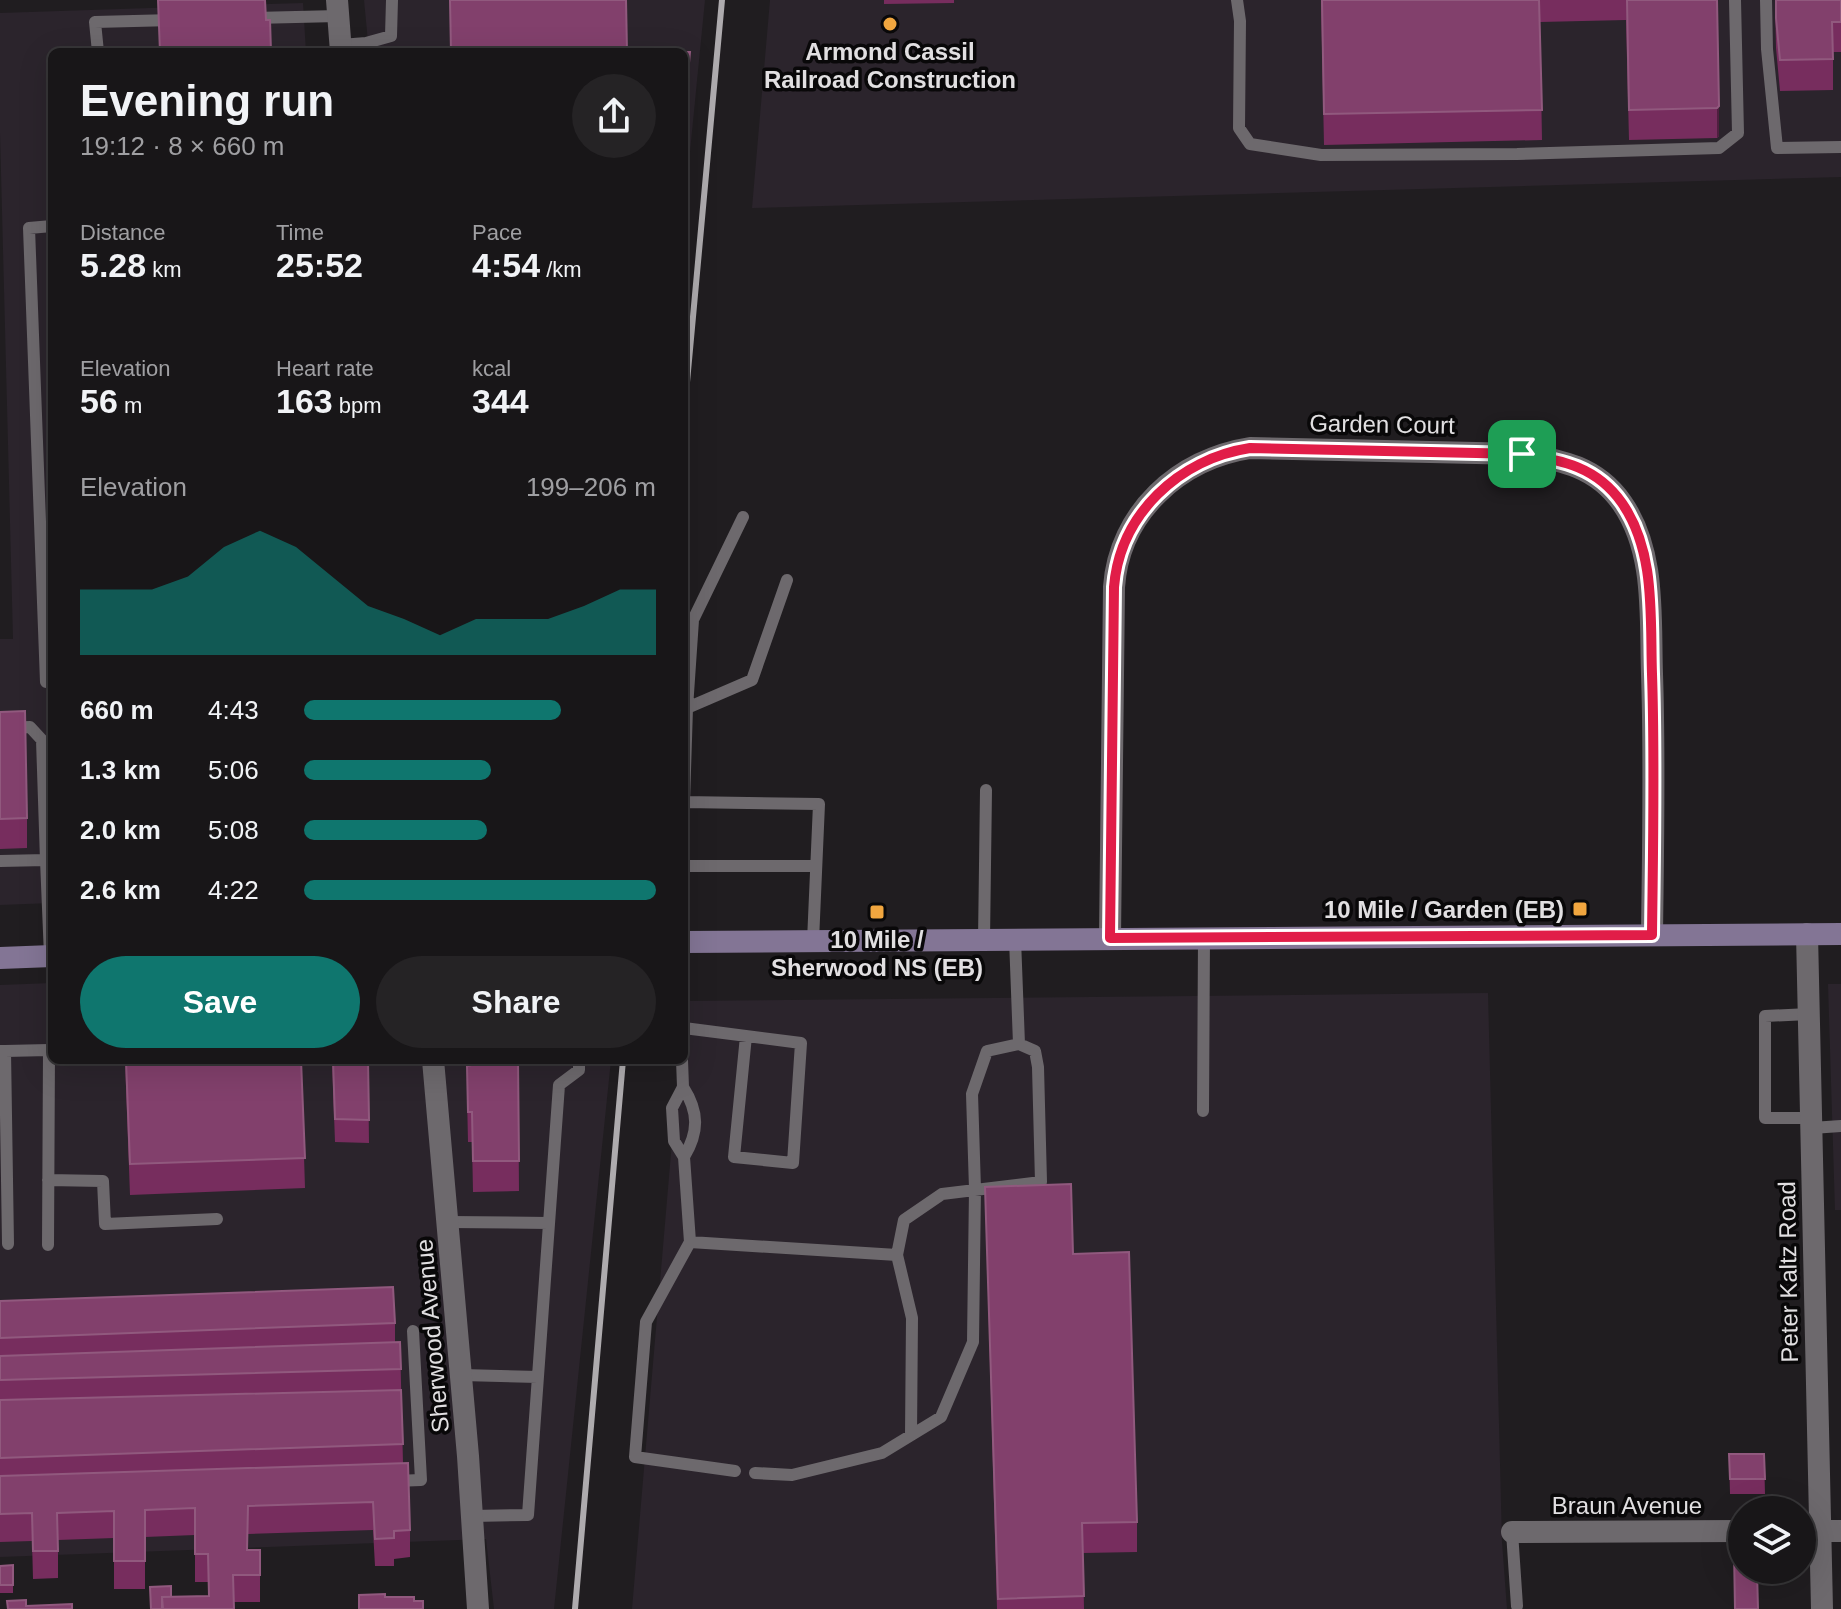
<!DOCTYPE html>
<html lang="en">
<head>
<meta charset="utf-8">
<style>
  body { margin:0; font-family:Arial,sans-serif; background:#252325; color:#f1f3f6; height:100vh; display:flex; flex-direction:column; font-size:30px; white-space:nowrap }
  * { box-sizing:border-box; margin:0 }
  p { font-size:26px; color:#9f9fa2 }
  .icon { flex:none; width:44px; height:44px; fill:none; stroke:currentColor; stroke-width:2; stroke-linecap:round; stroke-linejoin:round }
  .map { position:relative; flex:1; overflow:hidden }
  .side { position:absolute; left:48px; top:48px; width:640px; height:1016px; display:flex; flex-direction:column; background:#181618; border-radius:12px; box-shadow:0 8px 32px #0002,0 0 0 2px #363537 }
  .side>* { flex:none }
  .tools { position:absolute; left:1728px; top:1496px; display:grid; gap:16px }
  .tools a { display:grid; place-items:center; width:88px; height:88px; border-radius:50%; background:#181618; box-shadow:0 8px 32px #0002,0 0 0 2px #363537; font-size:40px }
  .pin { position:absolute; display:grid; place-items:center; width:68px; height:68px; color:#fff; margin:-34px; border-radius:16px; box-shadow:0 4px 12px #0006 }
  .round { display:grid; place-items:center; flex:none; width:84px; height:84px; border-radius:42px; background:#252325 }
  .head { display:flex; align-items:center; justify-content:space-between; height:136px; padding:0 32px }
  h1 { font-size:44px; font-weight:700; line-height:60px }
  .figures { display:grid; grid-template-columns:repeat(3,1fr); gap:12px; height:136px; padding:8px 32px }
  .figures div { display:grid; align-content:center }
  .figures b { font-size:34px; font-weight:700 }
  .figures small { font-size:22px; font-weight:400 }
  .figures p { font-size:22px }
  .chart { height:224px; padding:16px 32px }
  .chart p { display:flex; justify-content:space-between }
  .chart svg { width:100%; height:144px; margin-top:8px; fill:#0f766e; opacity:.7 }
  .action { display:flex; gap:16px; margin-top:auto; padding:16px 32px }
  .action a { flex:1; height:92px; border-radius:48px; background:#0f766e; color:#fff; font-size:32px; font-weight:700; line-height:92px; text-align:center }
  .action a+a { background:#252325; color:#f1f3f6 }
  ul { padding:0 32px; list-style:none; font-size:26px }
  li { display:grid; grid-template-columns:128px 96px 1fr; align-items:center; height:60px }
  li i { height:20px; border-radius:10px; background:#0f766e }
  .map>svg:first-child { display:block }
  .built { fill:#2b242c }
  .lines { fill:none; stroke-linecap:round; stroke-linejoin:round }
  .service { stroke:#6d696d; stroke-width:12 }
  .minor { stroke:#6d696d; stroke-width:22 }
  .tertiary { stroke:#6d696d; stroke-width:22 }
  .secondary { stroke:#837595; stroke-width:22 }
  .rail { stroke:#aeabae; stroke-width:6 }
  .wall { fill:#772d5e }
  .shaded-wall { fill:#4f1f3f }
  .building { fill:#82406c; stroke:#91597e; stroke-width:2 }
  .route-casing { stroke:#fff; stroke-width:16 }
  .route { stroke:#e11d48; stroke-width:10 }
  .poi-dot { fill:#f1a63f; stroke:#090809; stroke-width:3 }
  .labels { text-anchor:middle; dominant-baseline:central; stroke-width:7; stroke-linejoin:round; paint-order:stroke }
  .poi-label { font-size:24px; font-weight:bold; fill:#e1dfe1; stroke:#090809 }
  .street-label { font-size:24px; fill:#e1dfe1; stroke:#090809 }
</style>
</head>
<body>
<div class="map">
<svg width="1841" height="1609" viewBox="0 0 1841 1609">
  <rect width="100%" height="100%" fill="#201d20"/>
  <!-- built -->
  <path class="built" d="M 364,0 L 705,0 L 684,212 L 684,52 L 369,52 Z
    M 770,0 L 1841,0 L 1841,177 L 752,208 Z
    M 303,3 L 306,52 L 52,52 L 52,903 L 0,905 L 0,639 L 13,639 L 0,133 L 0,13 Z
    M 52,983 L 52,1060 L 611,1060 L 554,1609 L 494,1609 L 486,1539 L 0,1557 L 0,985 Z
    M 1828,984 L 1841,984 L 1841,1210 L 1835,1210 Z
    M 1488,993 L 1502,1542 L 1507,1609 L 632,1609 L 679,1060 L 684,1060 L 684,1001 Z"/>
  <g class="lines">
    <!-- service -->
    <path class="service" d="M 1237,0 L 1240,21 L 1239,128 L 1250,144 L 1321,155 L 1517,154 L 1719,148 L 1738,133 L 1735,0
      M 1766,0 L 1767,49 L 1777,148 L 1841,147
      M 252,18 L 338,16
      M 341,45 L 366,43 L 391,36 L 392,0
      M 98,52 L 95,22 L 173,20
      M 52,226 L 29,228 L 46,682 L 52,682
      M 687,708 L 693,620 L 743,517
      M 0,728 L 30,727 L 42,740 L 46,860 L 0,861
      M 684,802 L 687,708 L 752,680 L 787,580
      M 684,810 L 684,802 L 819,804 L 813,941
      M 684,866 L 816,866
      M 984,940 L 986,790
      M 50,956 L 46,860 L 51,860
      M 1809,1014 L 1765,1016 L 1765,1118 L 1811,1118
      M 684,1028 L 801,1043 L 793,1163 L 734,1157 L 746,1036
      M 0,1051 L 5,1051 L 8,1244
      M 5,1051 L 49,1050 L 48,1245
      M 682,1060 L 683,1087 L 672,1108 L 674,1141 L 684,1157 L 690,1242 L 897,1255 L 904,1220 L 942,1194 L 1041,1182 L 1038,1067 L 1035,1051 L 1019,1044 L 1015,939
      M 683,1087 C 699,1112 699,1132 684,1157
      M 1203,1111 L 1204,938
      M 1812,1128 L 1841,1126
      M 48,1180 L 103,1181 L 105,1224 L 217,1219
      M 449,1222 L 549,1223
      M 690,1242 L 646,1322 L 635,1457 L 735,1471
      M 897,1255 L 912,1318 L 911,1435
      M 462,1375 L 538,1377
      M 755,1473 L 792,1475 L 882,1453 L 941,1417 L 973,1342 L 975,1189 L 972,1094 L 987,1051 L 1019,1044
      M 395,1481 L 421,1480 L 413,1331
      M 472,1516 L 528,1515 L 559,1085 L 579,1070 L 579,1060
      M 1512,1532 L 1517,1606"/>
    <!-- minor -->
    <path class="minor" d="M 1807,934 L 1822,1609
      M 1110,938 L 1114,587 C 1119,513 1179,459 1250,448 L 1522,454 C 1562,460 1597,467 1622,503 C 1656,552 1650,617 1652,674 C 1655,761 1653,848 1652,935
      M 1802,1531 L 1841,1531
      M 1512,1532 L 1742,1531"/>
    <!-- tertiary -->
    <path class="tertiary" d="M 337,0 L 341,52
      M 433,1060 L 468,1456 L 478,1609"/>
    <!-- secondary -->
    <path class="secondary" d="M 684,942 L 1841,934
      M 0,958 L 52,956"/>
    <!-- rail -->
    <path class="rail" d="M 684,415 L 722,0
      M 575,1609 L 623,1060"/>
  </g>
  <!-- wall -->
  <path class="wall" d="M 884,0 L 954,0 L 954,3 L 884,4 Z
    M 1321,0 L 1717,0 L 1719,136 L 1717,138 L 1629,140 L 1626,20 L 1540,22 L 1542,140 L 1324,145 Z
    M 1775,0 L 1841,0 L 1841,52 L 1833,52 L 1833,90 L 1780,91 L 1776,48 Z
    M 0,712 L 27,818 L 27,848 L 0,849 Z
    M 125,1060 L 301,1060 L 305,1188 L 130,1195 Z
    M 332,1060 L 368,1060 L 369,1143 L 335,1142 Z
    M 518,1060 L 519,1191 L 473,1192 L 472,1142 L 468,1142 L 467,1096 L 472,1065 Z
    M 985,1187 L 1073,1254 L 1137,1522 L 1137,1552 L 1083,1553 L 1084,1609 L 997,1609 Z
    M 0,1301 L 395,1323 L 395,1342 L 400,1342 L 403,1463 L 410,1530 L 410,1557 L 394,1559 L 394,1566 L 375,1566 L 373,1530 L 248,1534 L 248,1550 L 260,1550 L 260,1602 L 233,1602 L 171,1597 L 208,1596 L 208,1582 L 195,1582 L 195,1535 L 145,1537 L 145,1589 L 114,1589 L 114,1538 L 58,1540 L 58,1578 L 33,1579 L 32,1541 L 0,1542 Z
    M 1729,1454 L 1764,1454 L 1765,1494 L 1730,1494 Z
    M 13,1565 L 13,1593 L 0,1593 L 0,1566 Z"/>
  <!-- shaded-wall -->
  <path class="shaded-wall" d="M 690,52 L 690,82 L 684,147 L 684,117 Z
    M 1719,106 L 1719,136 L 1717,138 L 1717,108 Z"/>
  <!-- building -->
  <path class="building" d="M 158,0 L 265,0 L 266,20 L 270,20 L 271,52 L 160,52 Z
    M 450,0 L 626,0 L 627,52 L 451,52 Z
    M 1322,0 L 1539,0 L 1542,110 L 1324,114 Z
    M 1627,0 L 1717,0 L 1719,106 L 1717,108 L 1629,110 Z
    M 1776,0 L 1841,0 L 1841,22 L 1832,22 L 1833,59 L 1780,60 L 1776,18 Z
    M 671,52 L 690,52 L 684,117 L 684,52 Z
    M 25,711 L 27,818 L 0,819 L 0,712 Z
    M 126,1060 L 301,1060 L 305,1158 L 130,1164 Z
    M 333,1060 L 368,1060 L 369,1120 L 335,1119 Z
    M 472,1060 L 518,1060 L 519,1161 L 473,1161 L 472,1112 L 468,1112 L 467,1066 L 472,1065 Z
    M 1071,1184 L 1073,1254 L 1129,1252 L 1137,1522 L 1082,1523 L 1084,1596 L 998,1599 L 985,1187 Z
    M 393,1287 L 395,1323 L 0,1338 L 0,1301 Z
    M 400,1342 L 401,1369 L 0,1380 L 0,1356 Z
    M 401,1390 L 403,1444 L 0,1458 L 0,1400 Z
    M 1729,1454 L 1764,1454 L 1765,1479 L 1730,1479 Z
    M 408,1463 L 410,1530 L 394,1531 L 394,1538 L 375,1539 L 373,1502 L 248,1506 L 247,1550 L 260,1550 L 260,1575 L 233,1575 L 234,1609 L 163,1609 L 162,1597 L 209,1596 L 208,1554 L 195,1554 L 195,1508 L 145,1510 L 145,1561 L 114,1561 L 114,1511 L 57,1513 L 58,1551 L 33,1551 L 32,1513 L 0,1514 L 0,1476 Z
    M 1734,1551 L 1742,1551 L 1742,1570 L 1757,1570 L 1758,1609 L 1735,1609 Z
    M 13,1565 L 13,1585 L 0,1585 L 0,1566 Z
    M 171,1586 L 171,1597 L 162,1597 L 162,1609 L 151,1609 L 150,1587 Z
    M 385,1594 L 385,1597 L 414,1597 L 414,1601 L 423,1601 L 423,1609 L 359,1609 L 359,1595 Z
    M 26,1600 L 26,1606 L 72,1604 L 72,1609 L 8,1609 L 7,1601 Z"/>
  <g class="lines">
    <defs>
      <path id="route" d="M 1250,448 L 1522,454 C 1562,460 1597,467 1622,503 C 1656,552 1650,617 1652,674 C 1655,761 1653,848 1652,935 L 1110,938 L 1114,587 C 1120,514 1179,459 1250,448 Z"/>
    </defs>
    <!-- route casing -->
    <use href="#route" class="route-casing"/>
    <!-- route -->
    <use href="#route" class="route"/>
  </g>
  <!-- markers -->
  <g class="poi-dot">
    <circle cx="890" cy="24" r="8"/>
    <rect x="1572" y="901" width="16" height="16" rx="4"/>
    <rect x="869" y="904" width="16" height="16" rx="4"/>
  </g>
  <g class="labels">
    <!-- poi labels -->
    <g class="poi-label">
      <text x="890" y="51">Armond Cassil<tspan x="890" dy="28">Railroad Construction</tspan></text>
      <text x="1564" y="909" text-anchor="end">10 Mile / Garden (EB)</text>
      <text x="877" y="939">10 Mile /<tspan x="877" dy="28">Sherwood NS (EB)</tspan></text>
    </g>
    <!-- street labels -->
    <g class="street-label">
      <text transform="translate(1382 424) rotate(1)">Garden Court</text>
      <text transform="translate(1788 1272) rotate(-91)">Peter Kaltz Road</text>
      <text transform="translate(432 1336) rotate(-95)">Sherwood Avenue</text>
      <text x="1627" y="1505">Braun Avenue</text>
    </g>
  </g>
</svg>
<div class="tools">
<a><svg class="icon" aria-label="layers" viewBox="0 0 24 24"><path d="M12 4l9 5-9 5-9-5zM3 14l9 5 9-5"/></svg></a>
</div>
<div class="pin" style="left:1522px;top:454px;background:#1e9e55"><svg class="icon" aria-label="arrive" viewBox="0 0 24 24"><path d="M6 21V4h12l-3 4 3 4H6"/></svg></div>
<section class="side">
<div class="head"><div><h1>Evening run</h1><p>19:12 · 8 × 660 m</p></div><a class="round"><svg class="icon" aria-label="share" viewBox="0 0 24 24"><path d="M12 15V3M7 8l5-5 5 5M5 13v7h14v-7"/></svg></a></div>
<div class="figures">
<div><p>Distance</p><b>5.28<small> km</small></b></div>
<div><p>Time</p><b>25:52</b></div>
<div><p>Pace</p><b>4:54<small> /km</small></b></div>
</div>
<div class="figures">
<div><p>Elevation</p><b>56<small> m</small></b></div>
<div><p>Heart rate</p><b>163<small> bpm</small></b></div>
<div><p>kcal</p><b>344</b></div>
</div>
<div class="chart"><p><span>Elevation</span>199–206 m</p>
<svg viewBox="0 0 160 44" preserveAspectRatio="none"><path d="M0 44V24L10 24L20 24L30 20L40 11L50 6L60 11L70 20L80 29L90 33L100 38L110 33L120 33L130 33L140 29L150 24L160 24V44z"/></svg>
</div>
<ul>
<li><b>660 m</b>4:43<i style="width:73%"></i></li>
<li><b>1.3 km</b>5:06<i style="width:53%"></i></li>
<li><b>2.0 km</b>5:08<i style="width:52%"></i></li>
<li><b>2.6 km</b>4:22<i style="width:100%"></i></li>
</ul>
<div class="action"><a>Save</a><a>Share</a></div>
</section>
</div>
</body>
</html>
